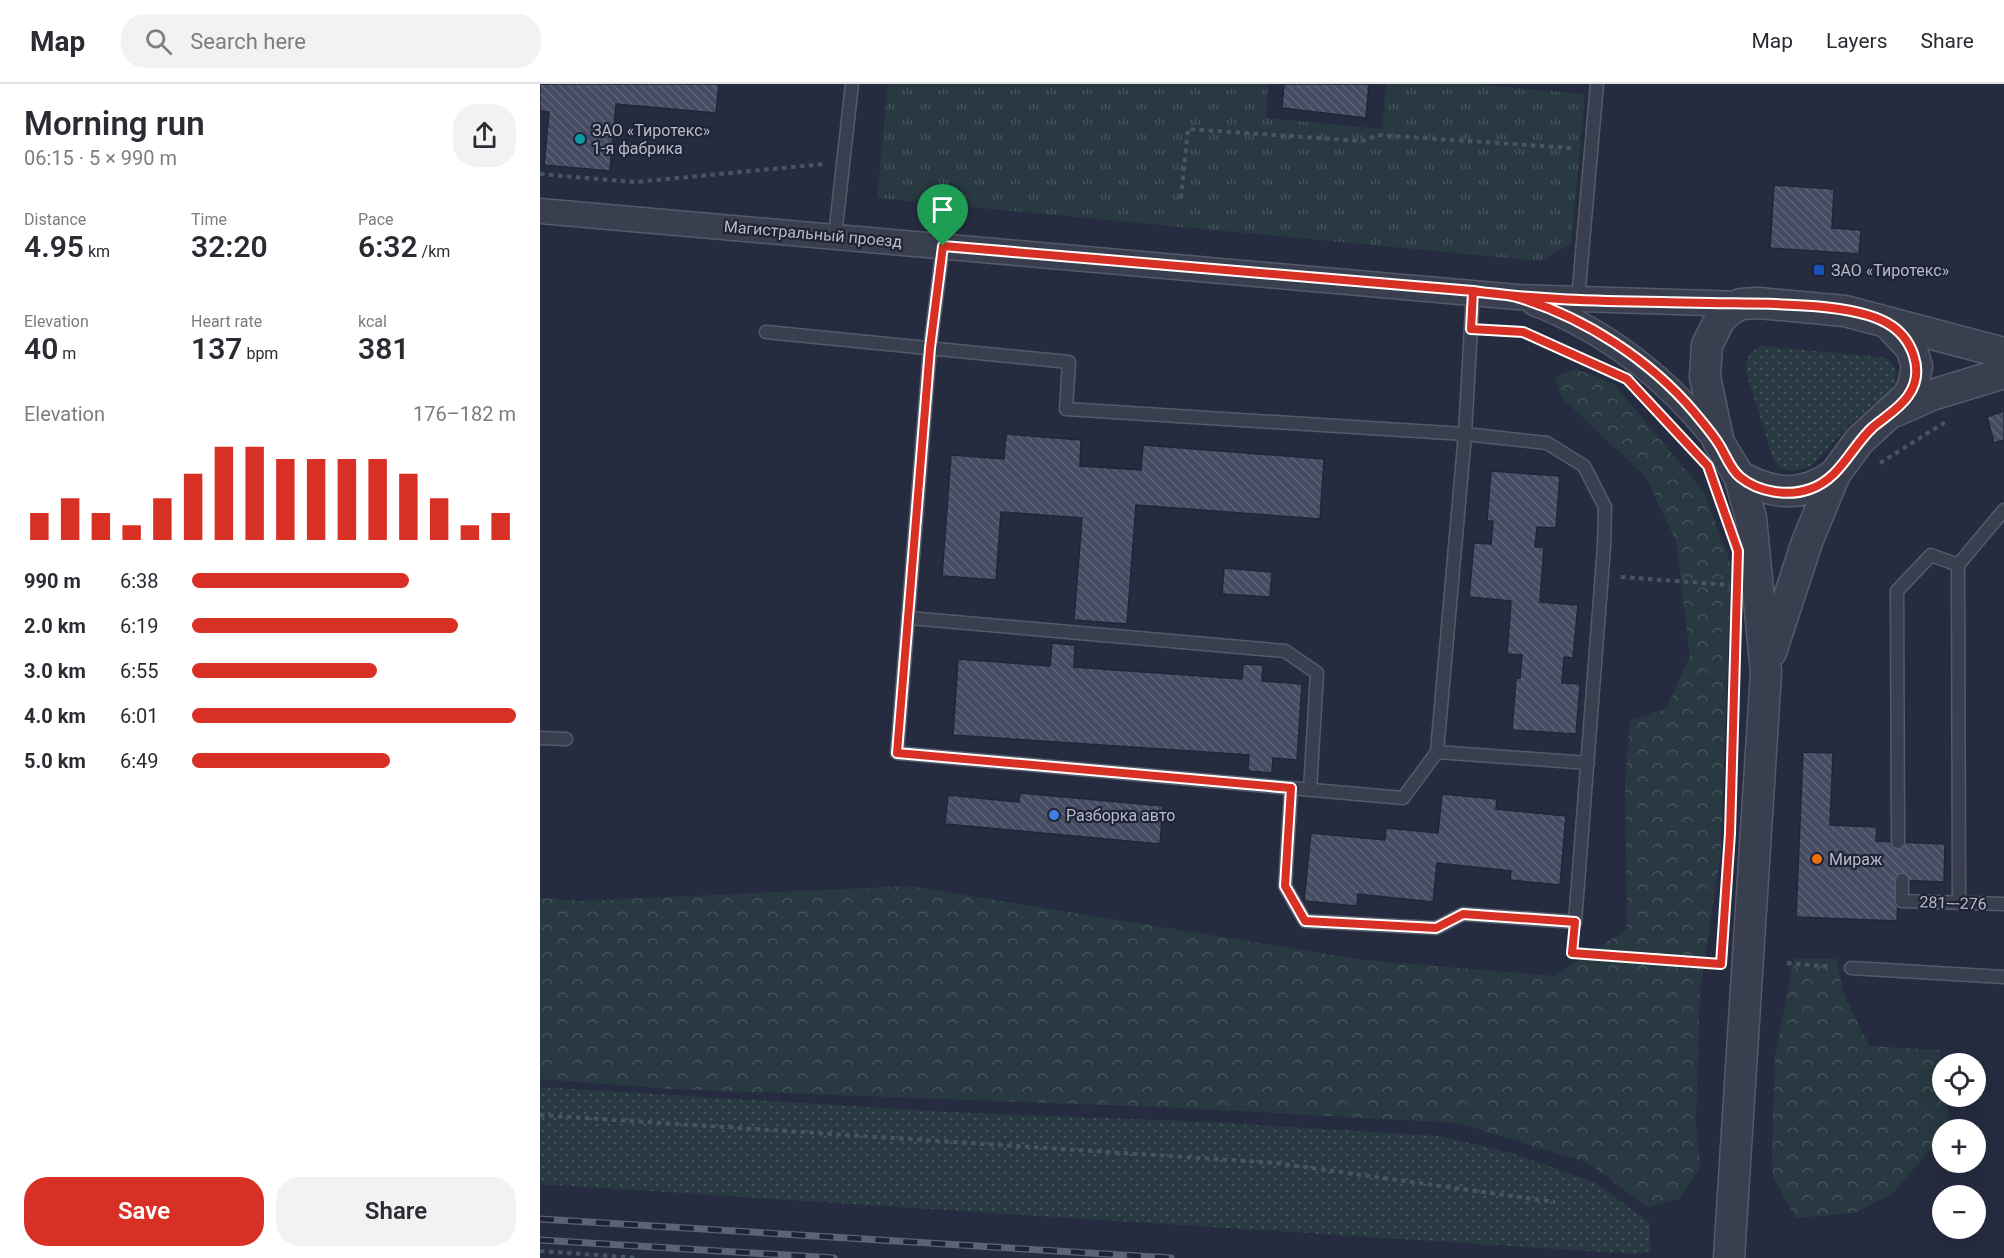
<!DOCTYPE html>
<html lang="en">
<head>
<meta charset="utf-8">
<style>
  body { margin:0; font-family:Roboto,sans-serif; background:#f2f2f3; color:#2b2b33; height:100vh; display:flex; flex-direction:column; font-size:22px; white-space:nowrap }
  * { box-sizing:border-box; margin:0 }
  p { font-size:20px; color:#7c7c81 }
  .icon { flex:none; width:33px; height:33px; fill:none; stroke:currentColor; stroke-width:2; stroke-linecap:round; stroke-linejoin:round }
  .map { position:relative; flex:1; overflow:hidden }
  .drawer { display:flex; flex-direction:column; background:#fff; width:540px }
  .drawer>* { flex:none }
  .fabs { position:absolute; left:1392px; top:969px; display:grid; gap:12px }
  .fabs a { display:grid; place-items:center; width:54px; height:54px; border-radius:50%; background:#fff; box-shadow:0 6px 24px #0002; font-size:30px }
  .pin { position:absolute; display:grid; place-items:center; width:51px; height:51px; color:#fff; margin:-62px -26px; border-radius:50% 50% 50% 0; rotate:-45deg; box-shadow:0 0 6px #0007 }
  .pin .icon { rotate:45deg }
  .round { display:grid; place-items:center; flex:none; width:63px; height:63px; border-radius:24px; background:#f2f2f3 }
  .summary { display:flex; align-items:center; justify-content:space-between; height:102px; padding:0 24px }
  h1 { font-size:33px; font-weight:600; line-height:45px }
  .figures { display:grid; grid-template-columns:repeat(3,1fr); gap:9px; height:102px; padding:6px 24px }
  .figures div { display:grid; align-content:center }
  .figures b { font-size:30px; font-weight:600 }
  .figures small { font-size:16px; font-weight:400 }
  .figures p { font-size:16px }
  .chart { height:168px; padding:12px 24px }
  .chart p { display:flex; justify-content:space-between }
  .chart svg { width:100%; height:108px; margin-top:6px; stroke:#d93025; stroke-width:6 }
  .action { display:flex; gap:12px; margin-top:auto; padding:12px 24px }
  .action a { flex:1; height:69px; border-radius:24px; background:#d93025; color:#fff; font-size:24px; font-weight:600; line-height:69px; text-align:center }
  .action a+a { background:#f2f2f3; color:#2b2b33 }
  ul { padding:0 24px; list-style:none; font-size:20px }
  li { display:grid; grid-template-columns:96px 72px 1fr; align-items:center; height:45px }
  li i { height:15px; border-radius:8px; background:#d93025 }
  header { display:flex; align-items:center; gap:36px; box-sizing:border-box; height:84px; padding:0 30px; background:#fff; border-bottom:2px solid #e1e1e2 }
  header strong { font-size:28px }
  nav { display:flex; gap:33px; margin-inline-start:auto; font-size:21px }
  .search { width:420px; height:54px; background:#f2f2f3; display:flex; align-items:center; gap:15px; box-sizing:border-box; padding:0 21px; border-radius:24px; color:#7c7c81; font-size:22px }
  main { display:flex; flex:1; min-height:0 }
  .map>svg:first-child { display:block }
  .grass { fill:url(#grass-dots) }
  .forest { fill:url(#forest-crowns) }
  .park { fill:url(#park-tufts) }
  .building { fill:url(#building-back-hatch); stroke:#212637; stroke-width:1.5 }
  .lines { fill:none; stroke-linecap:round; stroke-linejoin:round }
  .service-casing { stroke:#555a6a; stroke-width:15 }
  .minor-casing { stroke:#555a6a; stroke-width:27 }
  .tertiary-casing { stroke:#555a6a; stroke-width:33 }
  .path { stroke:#46565e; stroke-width:4; stroke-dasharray:4.5 4.5; stroke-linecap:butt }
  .service { stroke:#3a3f50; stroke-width:12 }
  .minor { stroke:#3a3f50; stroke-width:24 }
  .tertiary { stroke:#3a3f50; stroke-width:30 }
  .rail-casing { stroke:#5c6277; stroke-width:7 }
  .rail { stroke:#1f2435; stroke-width:4.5; stroke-dasharray:14; stroke-linecap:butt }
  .route-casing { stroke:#fff; stroke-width:12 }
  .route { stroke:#d93025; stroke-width:8 }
  .culture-dot { fill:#0f9aa8; stroke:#1f2435; stroke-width:2 }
  .transit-dot { fill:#1a4fb4; stroke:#1f2435; stroke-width:2 }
  .shop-dot { fill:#3f7fe0; stroke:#1f2435; stroke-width:2 }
  .food-dot { fill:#e8710a; stroke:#1f2435; stroke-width:2 }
  .labels { text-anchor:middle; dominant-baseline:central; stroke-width:4.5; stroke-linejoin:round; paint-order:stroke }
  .poi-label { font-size:16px; fill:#b7baca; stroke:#1f2435; text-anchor:start }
  .street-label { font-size:16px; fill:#b7baca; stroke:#1f2435 }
</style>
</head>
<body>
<header>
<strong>Map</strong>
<div class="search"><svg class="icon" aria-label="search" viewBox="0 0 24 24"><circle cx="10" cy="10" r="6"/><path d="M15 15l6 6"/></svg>Search here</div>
<nav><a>Map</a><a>Layers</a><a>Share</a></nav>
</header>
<main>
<section class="drawer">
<div class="summary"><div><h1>Morning run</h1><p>06:15 · 5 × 990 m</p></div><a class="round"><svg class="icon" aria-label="share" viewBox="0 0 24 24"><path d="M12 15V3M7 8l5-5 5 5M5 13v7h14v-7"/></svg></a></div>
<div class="figures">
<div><p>Distance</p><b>4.95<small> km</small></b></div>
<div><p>Time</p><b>32:20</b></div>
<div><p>Pace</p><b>6:32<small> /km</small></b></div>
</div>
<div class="figures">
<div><p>Elevation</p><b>40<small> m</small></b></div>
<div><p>Heart rate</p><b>137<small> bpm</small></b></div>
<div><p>kcal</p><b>381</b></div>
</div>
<div class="chart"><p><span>Elevation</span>176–182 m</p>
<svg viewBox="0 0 160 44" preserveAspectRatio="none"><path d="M5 44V33M15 44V27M25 44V33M35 44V38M45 44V27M55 44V17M65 44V6M75 44V6M85 44V11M95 44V11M105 44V11M115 44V11M125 44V17M135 44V27M145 44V38M155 44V33"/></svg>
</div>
<ul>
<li><b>990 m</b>6:38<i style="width:67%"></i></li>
<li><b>2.0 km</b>6:19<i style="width:82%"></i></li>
<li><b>3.0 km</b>6:55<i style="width:57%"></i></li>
<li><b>4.0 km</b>6:01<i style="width:100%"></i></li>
<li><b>5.0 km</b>6:49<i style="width:61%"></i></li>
</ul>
<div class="action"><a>Save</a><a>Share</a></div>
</section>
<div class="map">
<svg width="1464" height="1174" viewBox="0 0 1464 1174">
  <defs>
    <pattern id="grass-dots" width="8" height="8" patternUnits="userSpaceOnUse" patternTransform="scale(1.5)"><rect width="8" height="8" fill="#283941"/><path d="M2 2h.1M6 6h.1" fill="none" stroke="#45545b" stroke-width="1.8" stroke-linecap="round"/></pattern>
    <pattern id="forest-crowns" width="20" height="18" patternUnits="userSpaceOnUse" patternTransform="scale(1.5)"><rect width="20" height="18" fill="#283941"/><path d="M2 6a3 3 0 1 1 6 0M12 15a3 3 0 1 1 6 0" fill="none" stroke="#45545b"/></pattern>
    <pattern id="park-tufts" width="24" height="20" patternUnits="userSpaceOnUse" patternTransform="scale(1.5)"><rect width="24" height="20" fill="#283941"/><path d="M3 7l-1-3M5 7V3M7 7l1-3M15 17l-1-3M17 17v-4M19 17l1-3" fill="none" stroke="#45545b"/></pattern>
    <pattern id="building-back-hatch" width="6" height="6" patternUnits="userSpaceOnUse" patternTransform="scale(1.5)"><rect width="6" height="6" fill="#454b62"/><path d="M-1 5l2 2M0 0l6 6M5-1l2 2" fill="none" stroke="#5e6377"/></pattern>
  </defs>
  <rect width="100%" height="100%" fill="#262c40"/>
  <!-- grass -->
  <path class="grass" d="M 1221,262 L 1347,274 L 1355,283 L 1355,299 L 1350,307 L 1310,340 L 1271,382 L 1253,387 L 1240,383 L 1234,378 L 1206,287 L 1209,270 Z
    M 0,1003 L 408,1028 L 667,1038 L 899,1052 L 971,1069 L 1056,1099 L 1110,1139 L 1110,1167 L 1096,1170 L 0,1100 Z"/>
  <!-- forest -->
  <path class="forest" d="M 1035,285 L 1073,299 L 1164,408 L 1191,481 L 1181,768 L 1160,905 L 1156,1038 L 1160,1082 L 1141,1114 L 1108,1124 L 1049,1079 L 918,1039 L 644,1024 L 132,1005 L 0,995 L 0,814 L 42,817 L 369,802 L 824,876 L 1015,892 L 1087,845 L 1085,699 L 1090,636 L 1126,625 L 1150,572 L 1136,457 L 1106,393 L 1021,313 L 1015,293 Z
    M 1254,875 L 1297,875 L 1303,908 L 1329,962 L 1400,966 L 1402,1012 L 1406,1013 L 1410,1043 L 1402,1046 L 1402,1052 L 1352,1110 L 1314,1129 L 1256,1134 L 1233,1093 L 1232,1069 L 1235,972 Z"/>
  <!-- park -->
  <path class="park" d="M 348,0 L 728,0 L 726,34 L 842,45 L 846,0 L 931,0 L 1045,10 L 1031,160 L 1000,177 L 337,114 Z"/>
  <!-- building -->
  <path class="building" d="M 0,0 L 179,0 L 176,29 L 76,20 L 70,87 L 4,81 L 9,28 L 0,27 Z
    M 744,0 L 829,0 L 826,34 L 742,24 Z
    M 1234,101 L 1294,105 L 1292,144 L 1321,146 L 1319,170 L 1230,164 Z
    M 1464,327 L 1464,356 L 1454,359 L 1447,333 Z
    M 466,350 L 541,356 L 540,382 L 601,386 L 603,361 L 784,375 L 780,435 L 596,421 L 587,540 L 534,536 L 542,434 L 461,428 L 456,496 L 402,492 L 411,371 L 464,375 Z
    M 951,387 L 1020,392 L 1016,444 L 997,443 L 995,463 L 1004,463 L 1000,518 L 1038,521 L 1033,574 L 1024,573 L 1022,599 L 1040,600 L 1036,650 L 972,646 L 976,594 L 980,594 L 982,571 L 967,570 L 971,517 L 929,513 L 934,459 L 951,460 L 953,437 L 947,437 Z
    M 684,484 L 732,488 L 730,513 L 682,510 Z
    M 512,559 L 535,561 L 534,583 L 702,595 L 703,580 L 723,581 L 722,597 L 762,600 L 757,676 L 733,674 L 732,689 L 708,687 L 709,671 L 413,651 L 418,575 L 510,582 Z
    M 1263,668 L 1293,669 L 1290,741 L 1337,743 L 1336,757 L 1405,760 L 1404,798 L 1359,796 L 1357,837 L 1256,833 Z
    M 480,709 L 623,722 L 620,760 L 405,740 L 408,711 L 479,718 Z
    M 902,710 L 957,715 L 956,725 L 1026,732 L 1020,801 L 970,796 L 971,787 L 897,779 L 893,818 L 818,810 L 817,822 L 764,817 L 771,749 L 845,756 L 846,744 L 898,749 Z"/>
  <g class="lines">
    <defs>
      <path id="service" d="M 295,152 L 312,0
        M 403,162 L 390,264 L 357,669 L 863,714 L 897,668
        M 933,207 L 925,350 L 897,668 L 1048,679
        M 1038,215 L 1057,0
        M 226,248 L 529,278 L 526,325 L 925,350 L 1007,359 L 1044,382 L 1065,423 L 1064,463 L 1035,838 L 923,830 L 896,844 L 765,837 L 745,802 L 751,704
        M 369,534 L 745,567 L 777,589 L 770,706
        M 0,654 L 26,655
        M 1358,758 L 1357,507 L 1391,471 L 1418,481
        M 1362,796 L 1362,817 L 1464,820
        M 1419,819 L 1418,481 L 1464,426
        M 1311,884 L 1464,893"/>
      <path id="minor" d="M 0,127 L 977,213 L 1201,220
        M 994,219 C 1069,248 1128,295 1178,359"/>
      <path id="tertiary" d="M 1356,327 L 1392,311 L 1464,289
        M 1199,392 C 1233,411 1263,414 1295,390
        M 1231,568 L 1267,458 L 1295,390 L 1319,357 L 1368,312 L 1373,302 L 1377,282 L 1371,264 L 1348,239
        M 1189,1174 L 1226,588 L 1211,434 L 1199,392 L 1179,359 L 1165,293 L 1167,261 L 1180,235 L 1190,226 L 1201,220 L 1219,219 L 1305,227 L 1464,269"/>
    </defs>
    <!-- service casing -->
    <use href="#service" class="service-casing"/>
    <!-- minor casing -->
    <use href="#minor" class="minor-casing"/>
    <!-- tertiary casing -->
    <use href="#tertiary" class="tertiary-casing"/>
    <!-- path -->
    <path class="path" d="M 0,90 L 95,98 L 285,80
      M 641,114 L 648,45 L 822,57 L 838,51 L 1032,64
      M 950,246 L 983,248 L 1055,281
      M 1340,379 L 1407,337
      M 1081,493 L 1190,501
      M 1194,604 L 1195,582
      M 1033,857 L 1032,869 L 1180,880
      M 1247,879 L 1292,883
      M 0,1031 L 736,1079 L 1015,1118
      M 0,1167 L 99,1174"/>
    <!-- service -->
    <use href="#service" class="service"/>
    <!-- minor -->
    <use href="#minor" class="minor"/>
    <!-- tertiary -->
    <use href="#tertiary" class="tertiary"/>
    <defs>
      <path id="rail" d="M 0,1135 L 631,1174
        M 0,1156 L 294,1174"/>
    </defs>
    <!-- rail casing -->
    <use href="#rail" class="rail-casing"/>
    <!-- rail -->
    <use href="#rail" class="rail"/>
  </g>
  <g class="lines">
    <defs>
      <path id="route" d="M 403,162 L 390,264 L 357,669 L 751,704 L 745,802 L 765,837 L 896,844 L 923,830 L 1035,838 L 1032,869 L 1181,880 L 1190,749 L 1198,467 L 1168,382 L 1087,295 L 983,248 L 931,245 L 933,207 C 1011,218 1091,217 1170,219 C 1215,220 1309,217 1347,239 C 1372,253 1386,287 1368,312 C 1360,324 1345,333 1333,343 C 1311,363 1300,395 1270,405 C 1248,413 1218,408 1200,393 C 1191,386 1186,372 1180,362 C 1173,350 1163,339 1154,328 C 1110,276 1045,234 980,214 C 965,209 948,210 933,207 L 403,162"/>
    </defs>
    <!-- route casing -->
    <use href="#route" class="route-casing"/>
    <!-- route -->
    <use href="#route" class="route"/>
  </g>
  <!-- markers -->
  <circle class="culture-dot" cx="40" cy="55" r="6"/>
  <rect class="transit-dot" x="1273" y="180" width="12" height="12" rx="3"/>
  <circle class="shop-dot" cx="514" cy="731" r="6"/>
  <circle class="food-dot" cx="1277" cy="775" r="6"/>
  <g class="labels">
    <!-- poi labels -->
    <g class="poi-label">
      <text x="52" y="46">ЗАО «Тиротекс»<tspan x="52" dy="18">1-я фабрика</tspan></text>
      <text x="1291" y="186">ЗАО «Тиротекс»</text>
      <text x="526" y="731">Разборка авто</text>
      <text x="1289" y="775">Мираж</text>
    </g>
    <!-- street labels -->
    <g class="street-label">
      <text transform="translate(273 150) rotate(5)">Магистральный проезд</text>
      <text transform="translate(1413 819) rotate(2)">281---276</text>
    </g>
  </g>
</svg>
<div class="fabs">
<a><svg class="icon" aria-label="locate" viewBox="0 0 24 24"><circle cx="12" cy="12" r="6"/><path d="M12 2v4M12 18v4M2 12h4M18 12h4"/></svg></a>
<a>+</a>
<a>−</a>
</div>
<div class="pin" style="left:403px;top:162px;background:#1e9e55"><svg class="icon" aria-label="arrive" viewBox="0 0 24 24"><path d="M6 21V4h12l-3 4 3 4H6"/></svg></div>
</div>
</main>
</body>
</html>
